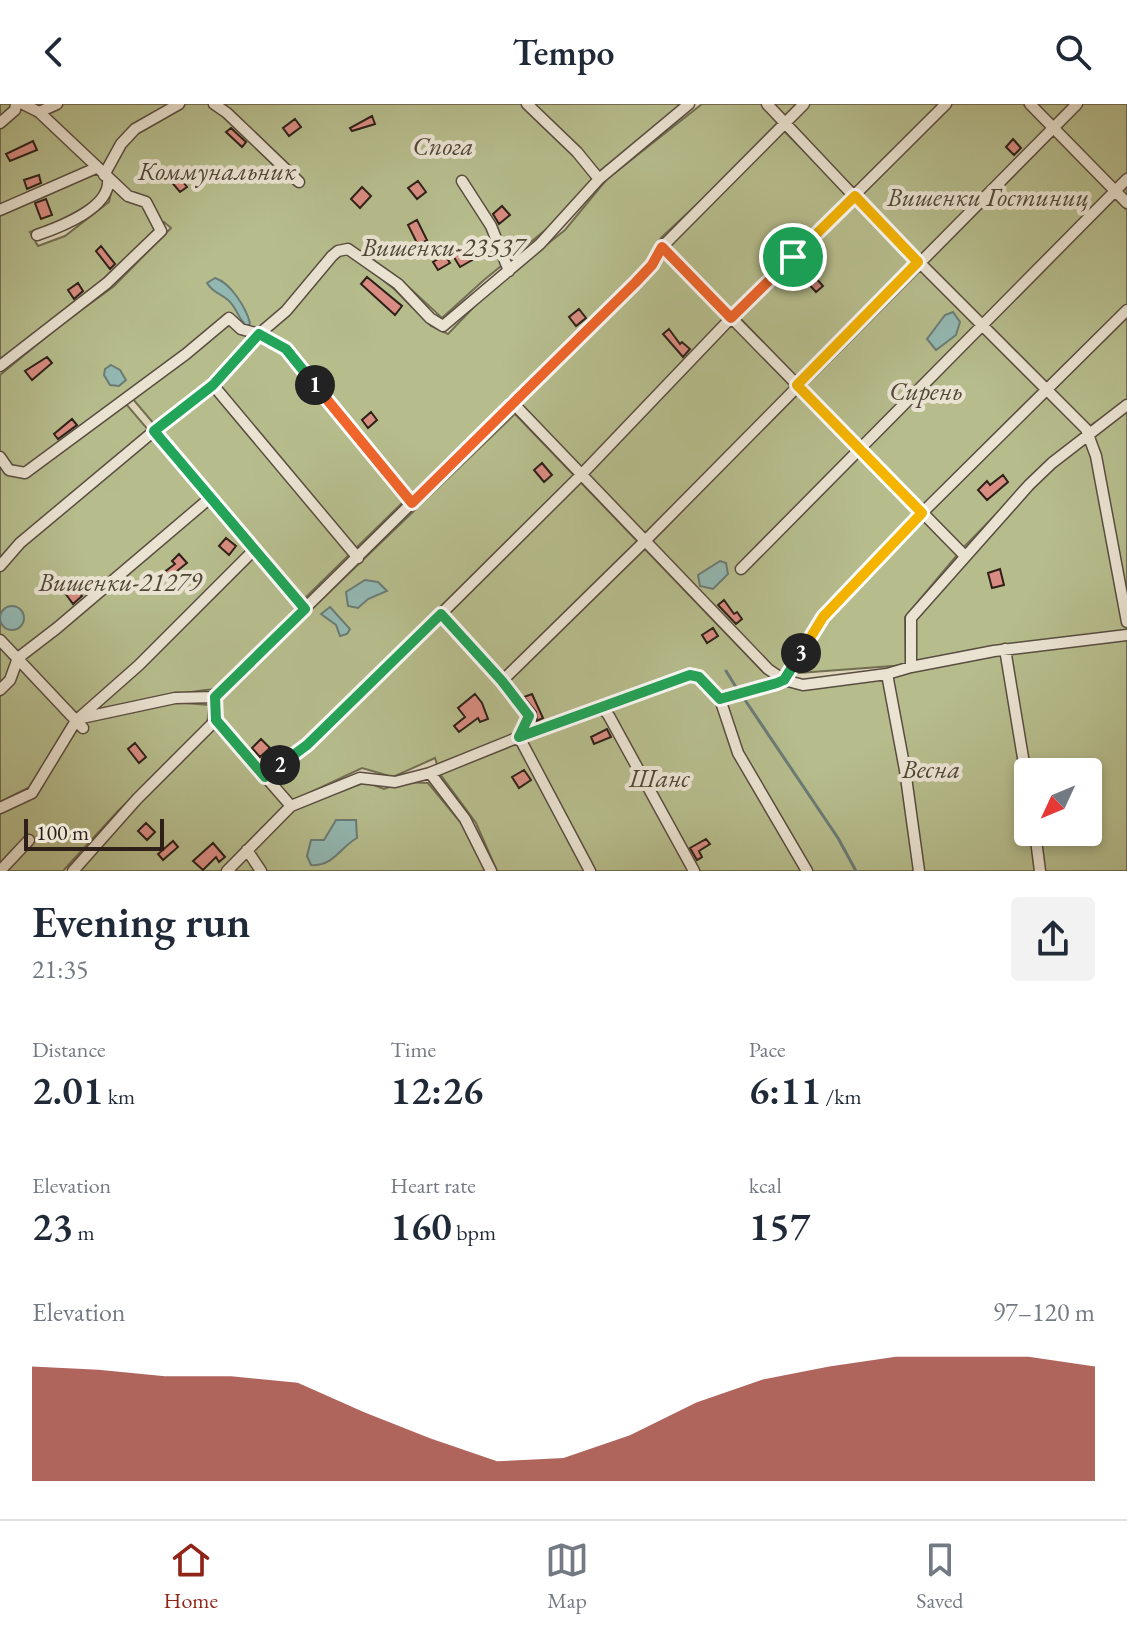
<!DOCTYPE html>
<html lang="en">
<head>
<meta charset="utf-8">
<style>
  body { margin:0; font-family:"EB Garamond",serif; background:#f2f2f3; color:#1f2937; height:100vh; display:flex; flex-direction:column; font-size:30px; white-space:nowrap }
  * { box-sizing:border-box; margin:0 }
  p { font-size:26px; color:#747a83 }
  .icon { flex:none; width:44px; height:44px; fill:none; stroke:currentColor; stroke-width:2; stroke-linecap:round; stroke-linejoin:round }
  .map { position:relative; height:767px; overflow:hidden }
  .side { display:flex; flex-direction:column; background:#fff; flex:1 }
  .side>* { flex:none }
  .needle { width:52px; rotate:226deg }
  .tools { position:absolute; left:1014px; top:654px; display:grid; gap:16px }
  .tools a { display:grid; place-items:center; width:88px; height:88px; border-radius:8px; background:#fff; box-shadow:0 4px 12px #0003; font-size:40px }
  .scale { position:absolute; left:24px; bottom:20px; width:140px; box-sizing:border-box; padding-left:8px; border:4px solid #2e2019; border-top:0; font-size:22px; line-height:28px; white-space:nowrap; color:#2e2019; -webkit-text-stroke:6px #eae3d2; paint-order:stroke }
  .pin { position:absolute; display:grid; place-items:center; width:68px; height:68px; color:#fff; margin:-34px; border:4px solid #fff; border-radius:50%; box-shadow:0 2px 8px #0007 }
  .km { position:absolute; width:40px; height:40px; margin:-20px; border-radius:50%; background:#222; color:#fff; font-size:22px; line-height:40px; text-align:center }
  .round { display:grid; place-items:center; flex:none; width:84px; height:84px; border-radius:8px; background:#f2f2f3 }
  .head { display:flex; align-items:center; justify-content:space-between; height:136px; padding:0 32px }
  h1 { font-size:44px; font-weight:600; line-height:60px }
  .figures { display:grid; grid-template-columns:repeat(3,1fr); gap:12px; height:136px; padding:8px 32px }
  .figures div { display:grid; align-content:center }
  .figures b { font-size:40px; font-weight:600 }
  .figures small { font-size:22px; font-weight:400 }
  .figures p { font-size:22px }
  .chart { height:224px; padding:16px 32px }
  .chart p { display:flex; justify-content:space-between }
  .chart svg { width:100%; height:144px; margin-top:8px; fill:#8f2418; opacity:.7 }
  header { display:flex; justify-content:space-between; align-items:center; height:104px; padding:0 32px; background:#fff; font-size:36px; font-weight:600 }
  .tab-bar { display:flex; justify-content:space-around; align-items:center; height:112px; border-top:2px solid #e0e1e3; background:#fff; font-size:22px; color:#747a83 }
  .tab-bar a { display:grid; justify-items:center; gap:4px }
  .tab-bar .active { color:#8f2418 }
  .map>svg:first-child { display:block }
  .green { fill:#b6bc8c; stroke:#726e52; stroke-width:2; fill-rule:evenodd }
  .water { fill:#93b8b2; stroke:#6b7b75; stroke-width:2 }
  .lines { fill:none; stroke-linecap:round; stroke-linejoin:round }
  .stream { stroke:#6b7b75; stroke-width:3 }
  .building { fill:#d98c81; stroke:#2e2019; stroke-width:2 }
  .minor-casing { stroke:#5a4d41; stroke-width:13 }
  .minor { stroke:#eae3d2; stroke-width:10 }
  .split-1-casing { stroke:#fff; stroke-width:16 }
  .split-2-casing { stroke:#fff; stroke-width:16 }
  .split-3-casing { stroke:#fff; stroke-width:16 }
  .split-4-casing { stroke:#fff; stroke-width:16 }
  .split-1 { stroke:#f0652b; stroke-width:10 }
  .split-2 { stroke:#22a559; stroke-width:10 }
  .split-3 { stroke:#22a559; stroke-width:10 }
  .split-4 { stroke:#f5b400; stroke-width:10 }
  .labels { text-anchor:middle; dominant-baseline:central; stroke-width:8; stroke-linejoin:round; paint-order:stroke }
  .park-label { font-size:26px; font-style:italic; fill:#504736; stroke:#eae3d2 }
</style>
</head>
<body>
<header><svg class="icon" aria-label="back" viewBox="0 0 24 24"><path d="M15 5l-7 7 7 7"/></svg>Tempo<svg class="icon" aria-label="search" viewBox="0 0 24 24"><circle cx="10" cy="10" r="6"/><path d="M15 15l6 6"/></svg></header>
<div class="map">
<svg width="1127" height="767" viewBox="0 0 1127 767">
  <rect width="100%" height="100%" fill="#ded4ba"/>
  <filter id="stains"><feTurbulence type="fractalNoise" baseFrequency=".0025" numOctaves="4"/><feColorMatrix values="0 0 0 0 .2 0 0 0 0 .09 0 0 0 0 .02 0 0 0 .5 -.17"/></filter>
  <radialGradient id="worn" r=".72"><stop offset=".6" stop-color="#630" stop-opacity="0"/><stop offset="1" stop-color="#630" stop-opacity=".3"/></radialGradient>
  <!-- green -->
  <path class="green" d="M 0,0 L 17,0 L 35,11 L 104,75 L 105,88 C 81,107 59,118 30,128 L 38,142 L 65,132 L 109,98 L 114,75 L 80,43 L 39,0 L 682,0 L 600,67 L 554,119 L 484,176 L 442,214 L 401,176 L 362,148 L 356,154 L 394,185 L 431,222 L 448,230 L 492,184 L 565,126 L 607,75 L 702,0 L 797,0 L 709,89 L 661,134 L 644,162 L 303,496 L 127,288 L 126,300 L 298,502 L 215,585 C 168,589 123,603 76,608 L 30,683 L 0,698 L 0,271 L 62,220 L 113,183 L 171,124 L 164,118 L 96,184 L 0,257 Z
    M 808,0 L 1023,0 L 1127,106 L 1127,296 L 1090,322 L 1040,276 L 856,86 L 788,20 Z
    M 1035,0 L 1127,0 L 1127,95 Z
    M 784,27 L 1083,328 L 1043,362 L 963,444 L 733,207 L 667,143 Z
    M 665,154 L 958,450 L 905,513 L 906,561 L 785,570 L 770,564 L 519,300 Z
    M 1127,306 L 1127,527 L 915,558 L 915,517 L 1051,364 Z
    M 515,310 L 764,569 L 801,585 L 1002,550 L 1127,535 L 1127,767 L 497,767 L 476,719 L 440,670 L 435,654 L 393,673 L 362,664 L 292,697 L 220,613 L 222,591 ZM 1028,668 L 1088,668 L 1088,728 L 1028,728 Z
    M 172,598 L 209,601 L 207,622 L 118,707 L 63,767 L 0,767 L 0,709 L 35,692 L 78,620 L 125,607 Z
    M 214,625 L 290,707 L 366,678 L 384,685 L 403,678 L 428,679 L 467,726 L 485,767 L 78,767 L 135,704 Z"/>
  <!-- water -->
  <path class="water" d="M 215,174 C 231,179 246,204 250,219 L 248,223 C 238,216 237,203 228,196 C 220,189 213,189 207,179 Z
    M 953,208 L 960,218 L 956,231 L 936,246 L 927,235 L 945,211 Z
    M 111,261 L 120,266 L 126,276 L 119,282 L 110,281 L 104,271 L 105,265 Z
    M 720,457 L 726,459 L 728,470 L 713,485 L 700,482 L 698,471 Z
    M 365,476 L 378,478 L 387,487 L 368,495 L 358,504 L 348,502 L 346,488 Z
    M0 514a12 12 0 1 1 24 0a12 12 0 1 1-24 0Z
    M 330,503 L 350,525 L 347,530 L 340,532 L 336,521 L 321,510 Z
    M 336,716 L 356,716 L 357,734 C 339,744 333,763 311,761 L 307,752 L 311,736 L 324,736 Z"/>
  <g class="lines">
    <!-- stream -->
    <path class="stream" d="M 726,567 L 736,583
      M 745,596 L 838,734 L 856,767"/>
  </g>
  <!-- building -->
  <path class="building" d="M 372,12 L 375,20 L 352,27 L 350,24 Z
    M 295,15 L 301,23 L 289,32 L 283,24 Z
    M 231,24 L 246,38 L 242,43 L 226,28 Z
    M 1013,35 L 1021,44 L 1014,51 L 1006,43 Z
    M 33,37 L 37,46 L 10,57 L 6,50 Z
    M 176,69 L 187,83 L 180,88 L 169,75 Z
    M 39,71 L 41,79 L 27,85 L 24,76 Z
    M 418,77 L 426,88 L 417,95 L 408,84 Z
    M 362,83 L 371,92 L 360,104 L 351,95 Z
    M 46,95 L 52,111 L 41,115 L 35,99 Z
    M 502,102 L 510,111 L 499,120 L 493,110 Z
    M 417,116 L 427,136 L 418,141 L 408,121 Z
    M 101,142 L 115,160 L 110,165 L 96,147 Z
    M 465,142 L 474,155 L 460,163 L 452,150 Z
    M 445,151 L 450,159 L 438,166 L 433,158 Z
    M 813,171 L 823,182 L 816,188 L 806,177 Z
    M 367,173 L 402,202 L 395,211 L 361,180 Z
    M 78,179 L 83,187 L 74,195 L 68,186 Z
    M 579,205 L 586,214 L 576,222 L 569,213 Z
    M 669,225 L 680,240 L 682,238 L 690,245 L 683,253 L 663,230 Z
    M 47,253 L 52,259 L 32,276 L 25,267 Z
    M 371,308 L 377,316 L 368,324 L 362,316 Z
    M 72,315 L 77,321 L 58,335 L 54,330 Z
    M 542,359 L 552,371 L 544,378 L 534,366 Z
    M 1003,371 L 1008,378 L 987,396 L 978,386 L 987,377 L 990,381 Z
    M 226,434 L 236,442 L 229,451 L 219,442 Z
    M 179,450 L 187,459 L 167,475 L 163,469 L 175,460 L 172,457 Z
    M 1000,465 L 1004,481 L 992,484 L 988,469 Z
    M 74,482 L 82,492 L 73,500 L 65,489 Z
    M 724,496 L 734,510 L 737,508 L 742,515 L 736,520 L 718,501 Z
    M 713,524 L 718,532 L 707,539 L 702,531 Z
    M 475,590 L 482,599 L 488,615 L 480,618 L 478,614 L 459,628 L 454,622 L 465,613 L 458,604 Z
    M 532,590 L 543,614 L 537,617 L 536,608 L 524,593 Z
    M 607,625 L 611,633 L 594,640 L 591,633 Z
    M 261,635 L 270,644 L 260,653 L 252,644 Z
    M 135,639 L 146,653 L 139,659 L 128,645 Z
    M 524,666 L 531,676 L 519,684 L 512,673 Z
    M 146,719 L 155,728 L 147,736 L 138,727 Z
    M 706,735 L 710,740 L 699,747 L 702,753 L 697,756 L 690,744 Z
    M 173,737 L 178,743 L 163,756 L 158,750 Z
    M 213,739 L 225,753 L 219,758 L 216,753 L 203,766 L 193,757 Z"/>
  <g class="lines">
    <defs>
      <path id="minor" d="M 214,0 L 227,9 L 299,78
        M 527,0 L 577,48 L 599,75
        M 767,0 L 867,106 L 1086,325 L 1096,352 L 1127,518
        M 1030,0 L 1127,99
        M 39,8 L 57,0
        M 0,19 L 15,6 L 16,0
        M 104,71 L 121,40 L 135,25 L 179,0
        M 462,77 L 491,122 L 509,167
        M 0,106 L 96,64
        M 37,131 C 60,123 111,104 108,75
        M 662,143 L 965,452
        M 0,262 L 107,179 L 161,127 L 146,98 L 128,92 L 39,8 L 23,0
        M 213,281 L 154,327 L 305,505
        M 512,298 L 768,565 L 784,576 L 720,595 L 699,573 L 690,571 L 519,633
        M 0,353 L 9,366 L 25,369 L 186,250 L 229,214 L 241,225 L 259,230 C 246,249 227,263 213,281 L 358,454
        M 412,399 L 286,245 L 259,230 L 286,207 L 332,152 L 338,147 L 348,145 L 398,180 L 430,214 L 443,222 L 540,140 L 599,75 L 689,0
        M 0,462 L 20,439 L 154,327
        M 741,465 L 1127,75
        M 441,510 L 502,577
        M 0,536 L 83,624
        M 1005,545 L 1028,684
        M 911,563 L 994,547 L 1127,531
        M 887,570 L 803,581 L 784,576 L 823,513 L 922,409 L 1127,206
        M 0,586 L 10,576 L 18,554 L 57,524 L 210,394
        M 720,595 L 738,649 L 807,767
        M 602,603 L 609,612 L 694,767
        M 79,614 L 139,561 L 254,446
        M 519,633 L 529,612 L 502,577 L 645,437 L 1077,0
        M 430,669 L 465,715 L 491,767
        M 265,673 L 307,641 L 441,510 L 581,371 L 731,214 L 946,0
        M 291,702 L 216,616 L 215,593 L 635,179 L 652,161 L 662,143 L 804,0
        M 0,704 L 32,689 L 77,615 L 175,594 L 215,593
        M 1035,728 L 1040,767
        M 247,746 L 261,767
        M 0,767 L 29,736
        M 73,767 L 137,695 L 216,616
        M 227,767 L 291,702 L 360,674 L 395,678 L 430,669 L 519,633 L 590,767
        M 919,767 L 905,666 L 887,570 L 911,563 L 911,514 L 1029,381 L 1052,359 L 1127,301"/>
    </defs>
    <!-- minor casing -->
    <use href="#minor" class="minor-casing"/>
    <!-- minor -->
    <use href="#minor" class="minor"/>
  </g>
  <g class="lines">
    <defs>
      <path id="split-1" d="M 315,281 L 412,399 L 635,179 L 652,161 L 662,143 L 731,214 L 793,153"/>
      <path id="split-2" d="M 280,661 L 265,673 L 216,616 L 215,593 L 305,505 L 154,327 L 213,281 L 259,230 L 286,245 L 315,281"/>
      <path id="split-3" d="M 280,661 L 307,641 L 441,510 L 502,577 L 529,612 L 519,633 L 690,571 L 699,573 L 720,595 L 777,579 L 784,576 L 801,549"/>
      <path id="split-4" d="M 793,153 L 855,92 L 918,158 L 797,281 L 922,409 L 823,513 L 801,549"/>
    </defs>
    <!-- split-1 casing -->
    <use href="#split-1" class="split-1-casing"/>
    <!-- split-2 casing -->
    <use href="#split-2" class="split-2-casing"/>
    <!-- split-3 casing -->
    <use href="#split-3" class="split-3-casing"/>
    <!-- split-4 casing -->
    <use href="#split-4" class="split-4-casing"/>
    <!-- split-1 -->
    <use href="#split-1" class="split-1"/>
    <!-- split-2 -->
    <use href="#split-2" class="split-2"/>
    <!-- split-3 -->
    <use href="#split-3" class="split-3"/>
    <!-- split-4 -->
    <use href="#split-4" class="split-4"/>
  </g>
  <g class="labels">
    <!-- park labels -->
    <g class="park-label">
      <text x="443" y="42">Спога</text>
      <text x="217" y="67">Коммунальник</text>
      <text x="988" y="93">Вишенки Гостиниц</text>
      <text x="443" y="143">Вишенки-23537</text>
      <text x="926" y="287">Сирень</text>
      <text x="120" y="478">Вишенки-21279</text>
      <text x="931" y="665">Весна</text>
      <text x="659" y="674">Шанс</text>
    </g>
  </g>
  <rect width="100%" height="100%" filter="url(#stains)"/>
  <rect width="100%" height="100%" fill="url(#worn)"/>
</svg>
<div class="tools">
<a><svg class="needle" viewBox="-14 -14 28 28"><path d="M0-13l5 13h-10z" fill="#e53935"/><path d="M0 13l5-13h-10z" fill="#747a83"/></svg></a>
</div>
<div class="scale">100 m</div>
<div class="pin" style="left:793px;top:153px;background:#1e9e55"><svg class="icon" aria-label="arrive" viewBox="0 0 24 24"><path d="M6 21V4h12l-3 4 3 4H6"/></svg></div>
<b class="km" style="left:315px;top:281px">1</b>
<b class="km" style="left:280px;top:661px">2</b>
<b class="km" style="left:801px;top:549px">3</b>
</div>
<section class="side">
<div class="head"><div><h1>Evening run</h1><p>21:35</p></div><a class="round"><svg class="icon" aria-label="share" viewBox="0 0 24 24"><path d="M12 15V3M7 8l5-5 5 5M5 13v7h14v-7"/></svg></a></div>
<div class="figures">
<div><p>Distance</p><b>2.01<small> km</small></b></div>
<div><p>Time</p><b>12:26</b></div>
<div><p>Pace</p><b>6:11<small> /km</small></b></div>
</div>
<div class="figures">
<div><p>Elevation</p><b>23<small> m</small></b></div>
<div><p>Heart rate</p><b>160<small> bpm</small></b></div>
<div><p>kcal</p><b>157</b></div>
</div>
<div class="chart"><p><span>Elevation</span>97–120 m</p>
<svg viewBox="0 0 160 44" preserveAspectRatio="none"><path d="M0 44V9L10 10L20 12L30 12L40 14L50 23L60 31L70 38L80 37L90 30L100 20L110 13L120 9L130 6L140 6L150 6L160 9V44z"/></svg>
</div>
</section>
<nav class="tab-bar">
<a class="active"><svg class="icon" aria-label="home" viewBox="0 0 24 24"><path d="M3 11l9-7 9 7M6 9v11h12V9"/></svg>Home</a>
<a><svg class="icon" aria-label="map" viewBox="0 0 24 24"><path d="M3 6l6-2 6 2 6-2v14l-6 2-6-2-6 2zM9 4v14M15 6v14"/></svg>Map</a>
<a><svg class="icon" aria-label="saved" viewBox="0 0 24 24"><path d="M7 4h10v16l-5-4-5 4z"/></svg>Saved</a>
</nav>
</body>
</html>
